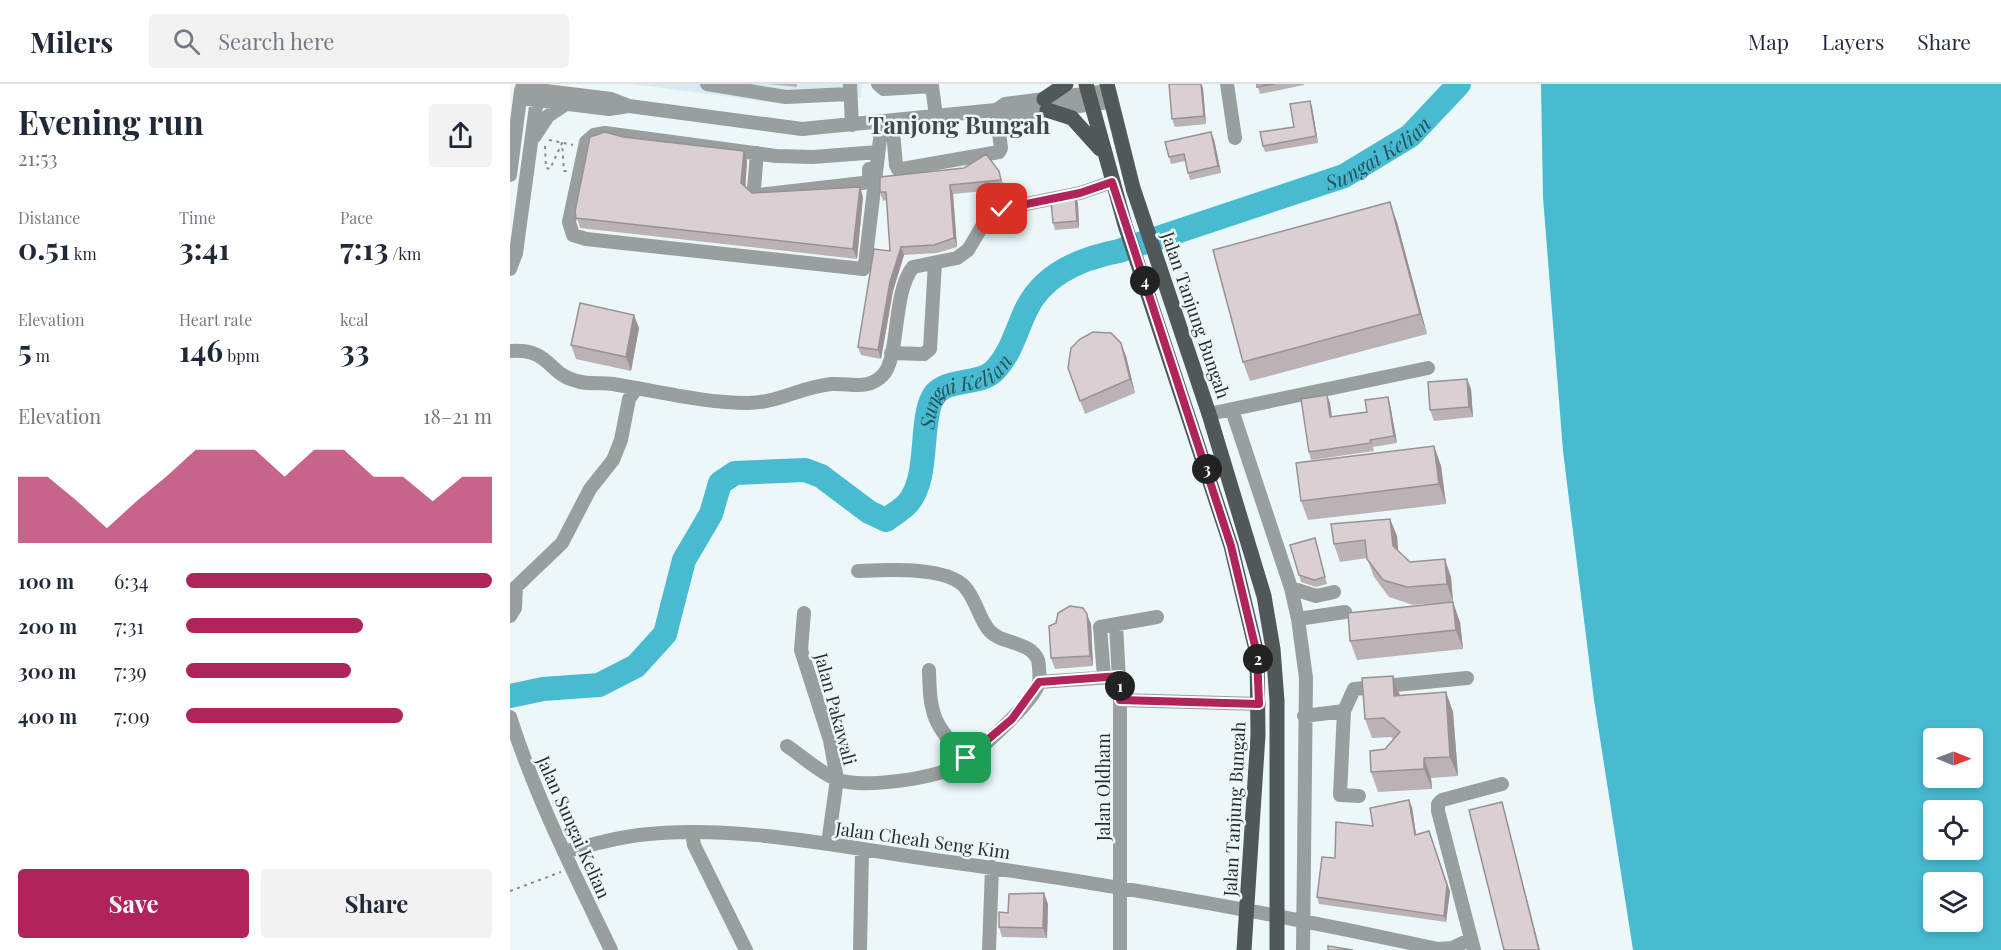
<!DOCTYPE html>
<html lang="en">
<head>
<meta charset="utf-8">
<style>
  body { margin:0; font-family:"Playfair Display",serif; background:#f2f2f3; color:#1f2937; height:100vh; display:flex; flex-direction:column; font-size:22px; white-space:nowrap }
  * { box-sizing:border-box; margin:0 }
  p { font-size:20px; color:#747a83 }
  .icon { flex:none; width:33px; height:33px; fill:none; stroke:currentColor; stroke-width:2; stroke-linecap:round; stroke-linejoin:round }
  .map { position:relative; flex:1; overflow:hidden }
  .sheet { display:flex; flex-direction:column; background:#fff; width:510px }
  .sheet>* { flex:none }
  .needle { width:39px; rotate:91deg }
  .buttons { position:absolute; left:1413px; top:644px; display:grid; gap:12px }
  .buttons a { display:grid; place-items:center; width:60px; height:60px; border-radius:6px; background:#fff; box-shadow:0 3px 9px #0003; font-size:30px }
  .pin { position:absolute; display:grid; place-items:center; width:51px; height:51px; color:#fff; margin:-26px; border-radius:12px; box-shadow:0 3px 9px #0006 }
  .km { position:absolute; width:30px; height:30px; margin:-15px; border-radius:50%; background:#222; color:#fff; font-size:16px; line-height:30px; text-align:center }
  .round { display:grid; place-items:center; flex:none; width:63px; height:63px; border-radius:6px; background:#f2f2f3 }
  .headline { display:flex; align-items:center; justify-content:space-between; height:102px; padding:0 18px }
  h1 { font-size:33px; font-weight:700; line-height:45px }
  .figures { display:grid; grid-template-columns:repeat(3,1fr); gap:9px; height:102px; padding:6px 18px }
  .figures div { display:grid; align-content:center }
  .figures b { font-size:30px; font-weight:700 }
  .figures small { font-size:16px; font-weight:400 }
  .figures p { font-size:16px }
  .chart { height:168px; padding:12px 18px }
  .chart p { display:flex; justify-content:space-between }
  .chart svg { width:100%; height:108px; margin-top:6px; fill:#b1235b; opacity:.7 }
  .primary-button { display:flex; gap:12px; margin-top:auto; padding:12px 18px }
  .primary-button a { flex:1; height:69px; border-radius:6px; background:#b1235b; color:#fff; font-size:24px; font-weight:700; line-height:69px; text-align:center }
  .primary-button a+a { background:#f2f2f3; color:#1f2937 }
  ul { padding:0 18px; list-style:none; font-size:20px }
  li { display:grid; grid-template-columns:96px 72px 1fr; align-items:center; height:45px }
  li i { height:15px; border-radius:8px; background:#b1235b }
  header { display:flex; align-items:center; gap:36px; box-sizing:border-box; height:84px; padding:0 30px; background:#fff; border-bottom:2px solid #e0e1e3 }
  header strong { font-size:28px }
  nav { display:flex; gap:33px; margin-inline-start:auto; font-size:21px }
  .search { width:420px; height:54px; background:#f2f2f3; display:flex; align-items:center; gap:15px; box-sizing:border-box; padding:0 21px; border-radius:6px; color:#747a83; font-size:22px }
  main { display:flex; flex:1; min-height:0 }
  .map>svg:first-child { display:block }
  .built { fill:#d8ecf1 }
  .water { fill:#48bbd0; fill-rule:evenodd }
  .lines { fill:none; stroke-linecap:round; stroke-linejoin:round }
  .river { stroke:#48bbd0; stroke-width:24 }
  .path { stroke:#848c8e; stroke-width:2; stroke-dasharray:3 4.5; stroke-linecap:butt }
  .minor { stroke:#999e9f; stroke-width:14 }
  .major { stroke:#505859; stroke-width:15 }
  .wall { fill:#bbb2b5 }
  .shaded-wall { fill:#999193 }
  .building { fill:#dacfd2; stroke:#999193; stroke-width:1.5 }
  .route-casing { stroke:#fff; stroke-width:12 }
  .route { stroke:#b1235b; stroke-width:8 }
  .labels { text-anchor:middle; dominant-baseline:central; stroke-width:5; stroke-linejoin:round; paint-order:stroke }
  .street-label { font-size:18px; fill:#282c2d; stroke:#ecf7fa }
  .water-label { font-size:20px; font-style:italic; fill:#21525c; stroke:#ecf7fa }
  .district-label { font-size:24px; font-weight:bold; fill:#3f484a; stroke:#ecf7fa }
</style>
</head>
<body>
<header>
<strong>Milers</strong>
<div class="search"><svg class="icon" aria-label="search" viewBox="0 0 24 24"><circle cx="10" cy="10" r="6"/><path d="M15 15l6 6"/></svg>Search here</div>
<nav><a>Map</a><a>Layers</a><a>Share</a></nav>
</header>
<main>
<section class="sheet">
<div class="headline"><div><h1>Evening run</h1><p>21:53</p></div><a class="round"><svg class="icon" aria-label="share" viewBox="0 0 24 24"><path d="M12 15V3M7 8l5-5 5 5M5 13v7h14v-7"/></svg></a></div>
<div class="figures">
<div><p>Distance</p><b>0.51<small> km</small></b></div>
<div><p>Time</p><b>3:41</b></div>
<div><p>Pace</p><b>7:13<small> /km</small></b></div>
</div>
<div class="figures">
<div><p>Elevation</p><b>5<small> m</small></b></div>
<div><p>Heart rate</p><b>146<small> bpm</small></b></div>
<div><p>kcal</p><b>33</b></div>
</div>
<div class="chart"><p><span>Elevation</span>18–21 m</p>
<svg viewBox="0 0 160 44" preserveAspectRatio="none"><path d="M0 44V17L10 17L20 27L30 38L40 27L50 17L60 6L70 6L80 6L90 17L100 6L110 6L120 17L130 17L140 27L150 17L160 17V44z"/></svg>
</div>
<ul>
<li><b>100 m</b>6:34<i style="width:100%"></i></li>
<li><b>200 m</b>7:31<i style="width:58%"></i></li>
<li><b>300 m</b>7:39<i style="width:54%"></i></li>
<li><b>400 m</b>7:09<i style="width:71%"></i></li>
</ul>
<div class="primary-button"><a>Save</a><a>Share</a></div>
</section>
<div class="map">
<svg width="1491" height="866" viewBox="0 0 1491 866">
  <rect width="100%" height="100%" fill="#ecf7fa"/>
  <!-- built -->
  <path class="built" d="M 122,0 L 352,0 L 351,13 L 272,20 Z"/>
  <!-- water -->
  <path class="water" d="M 1031,0 L 1491,0 L 1491,866 L 1123,866 L 1084,616 L 1053,367 L 1033,113 ZM 1424,654 L 1462,654 L 1462,693 L 1424,693 ZM 1424,726 L 1462,726 L 1462,765 L 1424,765 ZM 1424,798 L 1462,798 L 1462,837 L 1424,837 Z"/>
  <g class="lines">
    <!-- river -->
    <path class="river" id="s1" d="M 0,612 L 33,605 L 89,601 L 126,582 L 155,550 L 174,476 L 201,430 L 210,399 L 225,389 L 295,386 L 311,392 L 359,428 L 376,436 C 382,431 392,426 398,419 C 419,394 410,346 421,317 C 430,292 468,303 484,287 C 501,270 506,247 516,226 C 533,190 572,174 609,167 L 834,92 L 900,52 L 949,0"/>
    <!-- path -->
    <path class="path" d="M 39,56 L 63,61
      M 35,62 L 36,84 L 40,85 L 52,59 L 54,87 L 57,87
      M 0,807 L 51,788"/>
    <!-- minor -->
    <path class="minor" d="M 197,0 L 276,13 L 339,10
      M 340,0 L 342,41
      M 368,0 L 374,5 L 422,2 L 426,32
      M 717,0 L 725,54
      M 12,4 L 101,15 L 119,22 L 292,45 L 486,26 L 497,31 L 600,18
      M 10,14 L 99,25 L 119,22
      M 486,26 L 495,20 L 598,7
      M 382,37 L 386,81 L 388,85 L 392,85 L 489,68 L 491,64 L 486,26
      M 25,52 L 38,32 L 56,20
      M 368,68 L 303,73 L 266,72 L 95,49 L 84,51 L 76,58 L 59,138 L 63,151 L 76,155 L 353,185 L 355,181 L 372,38
      M 247,69 L 244,104 L 245,109 L 249,111 L 353,99 L 359,97 L 359,85
      M 0,91 L 11,7
      M 0,185 L 6,169 L 29,0
      M 0,267 C 41,264 37,290 67,297 C 79,301 92,298 103,300 C 147,307 193,319 238,319 C 268,319 293,302 322,300 C 342,299 357,307 373,291 C 390,273 382,209 403,183 L 447,174 L 458,166 L 474,139 L 492,125 L 570,109 L 602,98
      M 381,269 L 414,270 L 420,265 L 425,179
      M 722,326 L 781,504 L 788,535 L 796,594 L 793,866
      M 699,330 L 918,284
      M 781,504 L 806,512 L 824,508
      M 294,529 L 291,566 L 320,656 L 327,695 L 318,760
      M 0,532 L 5,524 L 6,503 L 52,459 L 80,405 L 103,376 L 111,356 L 119,315 L 126,305
      M 788,535 L 835,528
      M 606,540 L 610,616 L 610,866
      M 419,586 C 420,631 423,641 456,674
      M 594,593 L 590,543 L 647,533
      M 529,598 L 602,593
      M 610,616 L 749,620
      M 834,627 L 830,711 L 849,712
      M 794,632 L 834,627 L 844,605 L 957,594
      M 0,633 C 26,714 64,789 101,866
      M 277,662 C 292,672 309,688 326,695 C 350,705 414,695 438,686 C 459,678 522,620 529,599 C 530,594 529,580 528,576 C 520,556 490,561 478,545 C 468,532 466,515 454,502 C 434,482 376,486 348,487
      M 182,748 L 184,761 L 236,866
      M 54,768 C 79,761 104,754 129,751 C 223,740 326,762 418,775 C 589,798 759,828 928,865 L 942,864 L 961,855
      M 350,866 L 352,766
      M 479,866 L 482,783
      M 964,866 L 928,727 L 928,720 L 932,716 L 992,700"/>
    <!-- major -->
    <path class="major" d="M 576,0 L 615,141 L 721,462 L 747,570 L 748,651 L 734,866
      M 597,0 L 623,104 L 699,330 L 754,512 L 763,565 L 767,617 L 767,866
      M 534,15 L 556,0
      M 537,26 L 562,34 L 590,65"/>
  </g>
  <!-- wall -->
  <path class="wall" d="M 257,0 L 287,0 L 287,3 Z
    M 659,0 L 691,0 L 693,4 L 696,40 L 665,43 L 662,35 Z
    M 747,0 L 794,0 L 794,1 L 750,10 Z
    M 802,23 L 808,59 L 755,68 L 753,62 L 784,43 Z
    M 113,53 L 237,77 L 235,103 L 242,109 L 353,113 L 347,175 L 70,144 L 65,127 Z
    M 704,55 L 711,89 L 680,96 L 675,77 L 661,80 L 659,73 Z
    M 492,96 L 494,105 L 443,110 L 447,163 L 427,169 L 394,171 L 383,207 L 371,275 L 351,271 L 348,263 L 380,167 L 377,116 L 373,117 L 370,108 Z
    M 568,119 L 569,144 L 545,146 L 543,139 Z
    M 887,138 L 917,250 L 740,297 L 733,278 Z
    M 129,244 L 121,287 L 66,275 L 61,261 Z
    M 616,272 L 625,309 L 575,330 L 558,284 Z
    M 957,295 L 961,305 L 963,333 L 924,337 L 920,326 Z
    M 817,311 L 820,319 L 822,333 L 857,328 L 880,320 L 887,359 L 863,363 L 864,367 L 801,376 L 799,368 Z
    M 924,362 L 931,382 L 936,420 L 798,436 L 791,417 Z
    M 880,435 L 887,452 L 888,467 L 900,478 L 941,493 L 943,518 L 903,521 L 879,513 L 864,493 L 857,474 L 830,478 L 824,460 Z
    M 805,454 L 817,500 L 806,503 L 791,498 L 789,491 Z
    M 950,538 L 953,565 L 847,576 L 840,557 Z
    M 581,540 L 583,582 L 545,585 L 541,574 Z
    M 883,592 L 890,611 L 936,608 L 943,628 L 948,692 L 921,694 L 922,705 L 868,708 L 861,688 L 875,665 L 884,656 L 881,653 L 862,654 L 855,635 Z
    M 902,723 L 906,750 L 940,807 L 936,838 L 809,820 L 807,813 L 825,774 L 863,742 Z
    M 538,820 L 537,854 L 492,853 L 489,843 L 498,829 Z"/>
  <!-- shaded-wall -->
  <path class="shaded-wall" d="M 691,0 L 693,4 L 696,40 L 694,32 Z
    M 800,17 L 802,23 L 808,59 L 806,52 Z
    M 701,48 L 704,55 L 711,89 L 708,82 Z
    M 234,67 L 237,77 L 235,109 L 231,99 Z
    M 440,101 L 443,110 L 447,163 L 444,154 Z
    M 350,103 L 353,113 L 347,175 L 343,165 Z
    M 565,112 L 568,119 L 569,144 L 567,137 Z
    M 880,118 L 887,138 L 917,250 L 910,230 Z
    M 391,163 L 394,171 L 383,207 L 371,275 L 368,266 L 380,198 Z
    M 124,231 L 129,244 L 121,287 L 116,273 Z
    M 611,259 L 616,272 L 625,309 L 620,295 Z
    M 957,295 L 961,305 L 963,333 L 959,323 Z
    M 817,311 L 820,319 L 823,341 L 820,333 Z
    M 878,313 L 880,320 L 887,359 L 884,352 Z
    M 924,362 L 931,382 L 936,420 L 929,400 Z
    M 880,435 L 887,452 L 889,480 L 883,462 Z
    M 935,475 L 941,493 L 943,518 L 937,500 Z
    M 943,518 L 950,538 L 953,565 L 946,546 Z
    M 577,530 L 581,540 L 583,582 L 580,572 Z
    M 883,592 L 890,612 L 884,612 Z
    M 936,608 L 943,628 L 948,692 L 940,673 Z
    M 914,674 L 921,694 L 922,705 L 914,685 Z
    M 899,716 L 902,723 L 907,758 L 905,751 Z
    M 992,718 L 994,725 L 1030,866 L 1029,866 Z
    M 919,747 L 940,807 L 936,838 L 934,832 Z
    M 534,809 L 538,820 L 537,854 L 533,844 Z"/>
  <!-- building -->
  <path class="building" d="M 659,0 L 691,0 L 694,32 L 662,35 Z
    M 747,0 L 764,0 L 747,3 Z
    M 800,17 L 806,52 L 753,62 L 750,48 L 784,43 L 780,20 Z
    M 95,48 L 113,53 L 234,67 L 231,99 L 242,109 L 350,103 L 343,165 L 66,134 L 65,127 L 80,53 Z
    M 701,48 L 708,82 L 678,89 L 674,70 L 659,73 L 655,58 Z
    M 476,70 L 489,87 L 491,96 L 440,101 L 444,154 L 424,161 L 391,163 L 380,198 L 368,266 L 348,263 L 364,165 L 380,167 L 376,108 L 370,108 L 370,93 L 454,84 Z
    M 565,112 L 567,137 L 543,139 L 541,117 Z
    M 880,118 L 910,230 L 733,278 L 703,166 Z
    M 70,219 L 124,231 L 116,273 L 61,261 Z
    M 583,248 L 601,249 L 611,259 L 620,295 L 570,317 L 558,284 L 561,264 L 570,255 Z
    M 957,295 L 959,323 L 920,326 L 918,298 Z
    M 817,311 L 820,333 L 857,328 L 855,316 L 878,313 L 884,352 L 860,356 L 861,359 L 799,368 L 791,315 Z
    M 924,362 L 929,400 L 791,417 L 786,379 Z
    M 880,435 L 883,462 L 900,478 L 935,475 L 937,500 L 897,503 L 873,496 L 857,475 L 855,456 L 824,460 L 821,440 Z
    M 805,454 L 815,493 L 804,496 L 789,491 L 780,461 Z
    M 943,518 L 946,546 L 840,557 L 838,529 Z
    M 560,522 L 573,524 L 577,530 L 580,572 L 541,574 L 539,542 L 546,539 L 548,529 Z
    M 883,592 L 884,612 L 936,608 L 940,673 L 914,674 L 914,685 L 861,688 L 860,667 L 875,665 L 890,648 L 874,634 L 855,635 L 852,594 Z
    M 899,716 L 905,751 L 919,747 L 937,801 L 934,832 L 807,813 L 812,773 L 825,774 L 826,738 L 863,742 L 860,724 Z
    M 992,718 L 1029,866 L 994,866 L 959,726 Z
    M 534,809 L 533,844 L 489,843 L 489,828 L 498,829 L 499,810 Z
    M 818,862 L 843,866 L 818,866 Z"/>
  <g class="lines">
    <defs>
      <path id="route" d="M 456,674 L 502,635 L 529,598 L 610,592 L 610,616 L 749,620 L 747,570 L 721,462 L 602,98 L 570,109 L 492,125"/>
    </defs>
    <!-- route casing -->
    <use href="#route" class="route-casing"/>
    <!-- route -->
    <use href="#route" class="route"/>
  </g>
  <g class="labels">
    <!-- street labels -->
    <g class="street-label">
      <text transform="translate(686 231) rotate(71)">Jalan Tanjung Bungah</text>
      <text transform="translate(326 625) rotate(75)">Jalan Pakawali</text>
      <text transform="translate(593 703) rotate(-90)">Jalan Oldham</text>
      <text transform="translate(724 725) rotate(-87)">Jalan Tanjung Bungah</text>
      <text transform="translate(64 743) rotate(66)">Jalan Sungai Kelian</text>
      <text transform="translate(413 756) rotate(8)">Jalan Cheah Seng Kim</text>
    </g>
    <!-- water labels -->
    <g class="water-label">
      <text stroke="none"><textPath href="#s1" startOffset="1188">Sungai Kelian</textPath></text>
      <text stroke="none"><textPath href="#s1" startOffset="686">Sungai Kelian</textPath></text>
    </g>
    <!-- district labels -->
    <g class="district-label">
      <text x="449" y="40">Tanjong Bungah</text>
    </g>
  </g>
</svg>
<div class="buttons">
<a><svg class="needle" viewBox="-14 -14 28 28"><path d="M0-13l5 13h-10z" fill="#e53935"/><path d="M0 13l5-13h-10z" fill="#747a83"/></svg></a>
<a><svg class="icon" aria-label="locate" viewBox="0 0 24 24"><circle cx="12" cy="12" r="6"/><path d="M12 2v4M12 18v4M2 12h4M18 12h4"/></svg></a>
<a><svg class="icon" aria-label="layers" viewBox="0 0 24 24"><path d="M12 4l9 5-9 5-9-5zM3 14l9 5 9-5"/></svg></a>
</div>
<div class="pin" style="left:456px;top:674px;background:#1e9e55"><svg class="icon" aria-label="arrive" viewBox="0 0 24 24"><path d="M6 21V4h12l-3 4 3 4H6"/></svg></div>
<div class="pin" style="left:492px;top:125px;background:#d93025"><svg class="icon" aria-label="check" viewBox="0 0 24 24"><path d="M5 12l5 5 9-10"/></svg></div>
<b class="km" style="left:610px;top:602px">1</b>
<b class="km" style="left:748px;top:575px">2</b>
<b class="km" style="left:697px;top:385px">3</b>
<b class="km" style="left:635px;top:197px">4</b>
</div>
</main>
</body>
</html>
